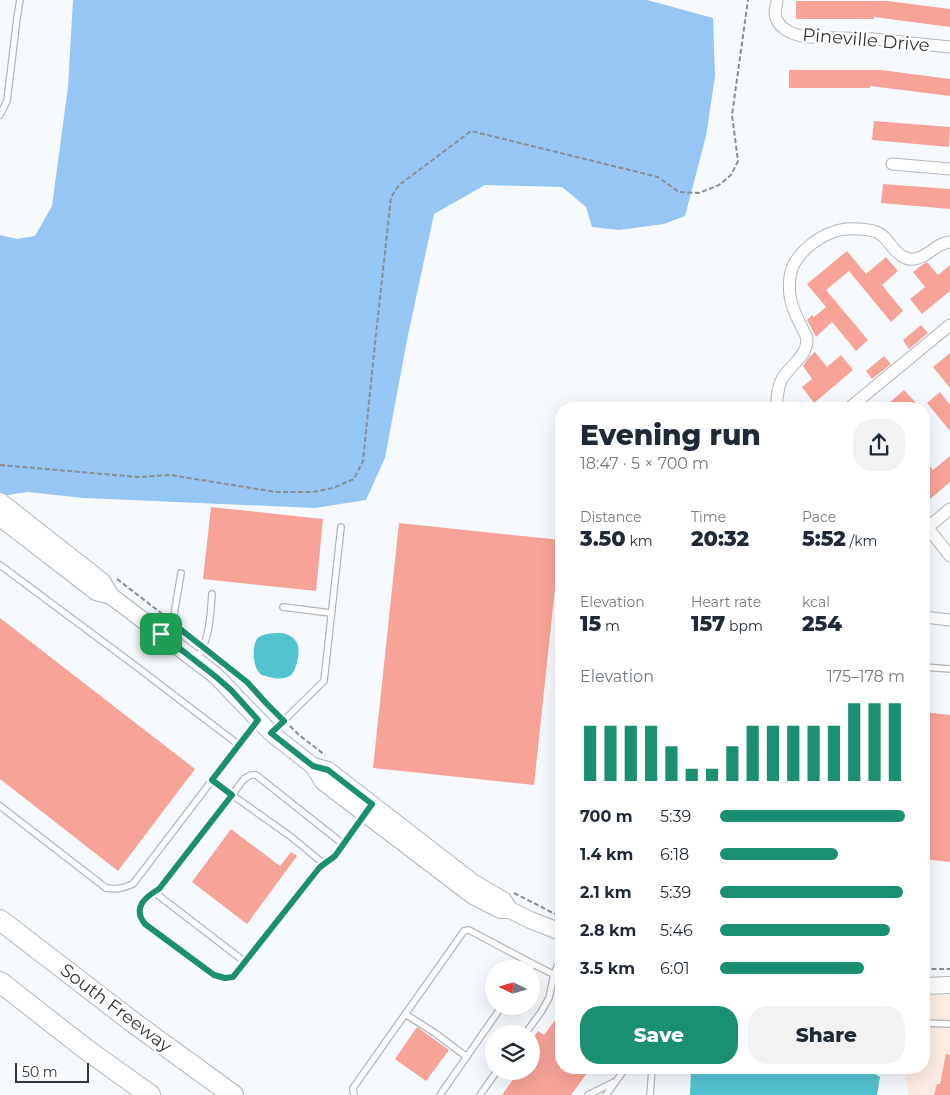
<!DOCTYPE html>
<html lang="en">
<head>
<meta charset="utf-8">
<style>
  body { margin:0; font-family:Montserrat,sans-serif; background:#f2f2f3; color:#1f2937; height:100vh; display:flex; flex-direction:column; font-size:19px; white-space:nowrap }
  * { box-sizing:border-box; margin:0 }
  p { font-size:16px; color:#747a83 }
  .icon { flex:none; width:28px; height:28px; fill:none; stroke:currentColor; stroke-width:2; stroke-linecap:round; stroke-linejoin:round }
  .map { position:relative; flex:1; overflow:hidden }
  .details { position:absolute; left:555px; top:402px; width:375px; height:672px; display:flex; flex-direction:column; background:#fff; border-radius:20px; box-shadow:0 5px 20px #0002 }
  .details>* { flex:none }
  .needle { width:32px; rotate:275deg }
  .buttons { position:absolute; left:485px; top:960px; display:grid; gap:10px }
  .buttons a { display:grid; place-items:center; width:55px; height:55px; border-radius:50%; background:#fff; box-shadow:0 5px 20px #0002; font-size:25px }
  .scale { position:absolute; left:15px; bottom:12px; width:74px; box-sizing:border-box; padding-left:5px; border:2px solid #323537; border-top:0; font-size:14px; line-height:18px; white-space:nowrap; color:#323537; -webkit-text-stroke:4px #fff; paint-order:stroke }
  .pin { position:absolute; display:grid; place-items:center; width:42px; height:42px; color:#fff; margin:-21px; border-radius:10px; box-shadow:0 2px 8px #0006 }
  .round { display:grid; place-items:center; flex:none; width:52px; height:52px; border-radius:20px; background:#f2f2f3 }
  .headline { display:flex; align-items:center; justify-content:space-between; height:85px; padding:0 25px }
  h1 { font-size:28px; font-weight:800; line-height:38px }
  .stats { display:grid; grid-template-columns:repeat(3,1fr); gap:8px; height:85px; padding:5px 25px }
  .stats div { display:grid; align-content:center }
  .stats b { font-size:21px; font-weight:800 }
  .stats small { font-size:14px; font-weight:400 }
  .stats p { font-size:14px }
  .chart { height:140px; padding:10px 25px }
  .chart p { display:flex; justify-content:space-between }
  .chart svg { width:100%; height:90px; margin-top:5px; stroke:#1a8f72; stroke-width:6 }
  .primary-button { display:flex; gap:10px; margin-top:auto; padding:10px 25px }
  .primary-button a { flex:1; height:58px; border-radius:20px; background:#1a8f72; color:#fff; font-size:20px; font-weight:800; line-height:58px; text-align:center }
  .primary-button a+a { background:#f2f2f3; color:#1f2937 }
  ul { padding:0 25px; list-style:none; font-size:16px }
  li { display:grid; grid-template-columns:80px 60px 1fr; align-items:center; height:38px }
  li i { height:12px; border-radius:6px; background:#1a8f72 }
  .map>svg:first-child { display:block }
  .medical { fill:#fdece1 }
  .forest { fill:#96c6f4 }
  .water { fill:#53c3d2 }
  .building { fill:#f8a397 }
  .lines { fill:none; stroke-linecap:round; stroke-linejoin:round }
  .lane-casing { stroke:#b0b7bd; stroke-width:8 }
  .street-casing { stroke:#b0b7bd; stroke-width:13 }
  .secondary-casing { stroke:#b0b7bd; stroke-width:18 }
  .highway-casing { stroke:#b0b7bd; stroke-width:22 }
  .path { stroke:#8a8e91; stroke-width:2; stroke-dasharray:5 2.5; stroke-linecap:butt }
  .lane { stroke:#fff; stroke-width:5.5 }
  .street { stroke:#fff; stroke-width:11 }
  .secondary { stroke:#fff; stroke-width:16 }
  .highway { stroke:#fff; stroke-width:20 }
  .route-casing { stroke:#fff; stroke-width:10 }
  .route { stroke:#1a8f72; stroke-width:6 }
  .labels { text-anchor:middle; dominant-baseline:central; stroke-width:5; stroke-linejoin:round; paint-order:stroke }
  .street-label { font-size:18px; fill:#323537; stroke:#fff }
</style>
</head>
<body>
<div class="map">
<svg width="950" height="1095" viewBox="0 0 950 1095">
  <rect width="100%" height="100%" fill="#f6fafe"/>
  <!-- medical -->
  <path class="medical" d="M 936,995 L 950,995 L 950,1095 L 908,1095 L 908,1091 L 904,1069 L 924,1069 L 924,996 Z"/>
  <!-- forest -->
  <path class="forest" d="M 73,0 L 647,0 L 713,18 L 715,76 L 706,136 L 685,216 L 664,224 L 619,230 L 592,227 L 586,207 L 562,187 L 485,185 L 434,214 L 407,340 L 385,458 L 366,500 L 315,508 L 84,498 L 27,492 L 1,496 L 0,496 L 0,235 L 17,239 L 35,236 L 52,206 L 68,87 Z"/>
  <!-- water -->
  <path class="water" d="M 282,633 C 288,634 294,637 297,643 C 301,649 297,670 291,675 C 286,679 279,679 273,678 C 269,677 265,676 262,675 C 252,670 251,642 259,637 C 265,633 275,633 282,633 Z
    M 691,1069 L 866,1069 L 880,1077 L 877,1095 L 690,1095 Z"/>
  <!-- building -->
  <path class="building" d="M 796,1 L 887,1 L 950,9 L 950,27 L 874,17 L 874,19 L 796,19 Z
    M 789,70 L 881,70 L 950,79 L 950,96 L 870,86 L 870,88 L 789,88 Z
    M 874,121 L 950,127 L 949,147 L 872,140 Z
    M 883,184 L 950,189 L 950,209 L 881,203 Z
    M 847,251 L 866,274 L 886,257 L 898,271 L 882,285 L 903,311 L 891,322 L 849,271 L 826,290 L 868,340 L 856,351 L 832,322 L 816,337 L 807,320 L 812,315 L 814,317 L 826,307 L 807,284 Z
    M 927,262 L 938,275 L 950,265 L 950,291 L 922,314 L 910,299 L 925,287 L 913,272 L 922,265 Z
    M 921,325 L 928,333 L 909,349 L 903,340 Z
    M 815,352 L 827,367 L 841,355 L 853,370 L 814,403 L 802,387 L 812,379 L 803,366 L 810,356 Z
    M 950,353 L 950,388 L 933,367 Z
    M 884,356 L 891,364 L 872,379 L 866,371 Z
    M 904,390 L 918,405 L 914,409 L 882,409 Z
    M 940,392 L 950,405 L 950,431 L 927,403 Z
    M 950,456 L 950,482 L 929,500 L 924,494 L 924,458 L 933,470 Z
    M 211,507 L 323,519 L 316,591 L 203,579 Z
    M 399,523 L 561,540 L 561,560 L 558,560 L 534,785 L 373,768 Z
    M 0,618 L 195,769 L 118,871 L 0,779 Z
    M 924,712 L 950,715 L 950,862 L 924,859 Z
    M 231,829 L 280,866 L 291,852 L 297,856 L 247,924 L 192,882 Z
    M 561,1012 L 561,1069 L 590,1069 L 571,1095 L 502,1095 L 519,1071 L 531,1071 L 531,1041 L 538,1031 L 544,1035 Z
    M 417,1027 L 449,1050 L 426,1081 L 395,1059 Z
    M 946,1054 L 950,1055 L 950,1095 L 934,1095 L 937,1084 L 940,1084 Z"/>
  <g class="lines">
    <defs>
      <path id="lane" d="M 0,115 L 7,101 L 17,18 L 20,0
        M 0,565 L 133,664 L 239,745
        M 283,607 L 331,613
        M 162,632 L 174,615 L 181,573
        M 197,659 C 210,637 210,619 212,594
        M 924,667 L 950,669
        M 273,731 L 324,681 L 341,527
        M 212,780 L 232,795 L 159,889 C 145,897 132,908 145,923 L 214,975 L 225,978 L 233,977 L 312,877 L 320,867 L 335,856 L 363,816
        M 0,806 L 106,888 C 117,890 123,888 133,884 L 258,720
        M 324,864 L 290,836 L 232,795 L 244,779 L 251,775 L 256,775 L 343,844
        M 154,892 L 245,962
        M 530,969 L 533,964 L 561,978
        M 405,1014 L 435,1033 L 467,1057
        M 924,1023 L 950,1024
        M 525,1034 L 541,1012 L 549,998 L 554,974 L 561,958
        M 354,1095 L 353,1088 L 464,931 L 469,930 L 533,964
        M 440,1095 L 502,1006
        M 480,1095 L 497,1071
        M 588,1095 L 614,1082
        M 606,1095 L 625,1069
        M 650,1095 L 652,1069"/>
      <path id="street" d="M 777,0 C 777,4 775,9 775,13 C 776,28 793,35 806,37 L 873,39 L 950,47
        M 892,164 L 950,169
        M 776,409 C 777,400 777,390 781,381 C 788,366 808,357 807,338 C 801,324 792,312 790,296 C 789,287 789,275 793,266 C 801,249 822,234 840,230 C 850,228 864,229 874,231 C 889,235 893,256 909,259 C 926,261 935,243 950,242
        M 848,409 L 950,325
        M 924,523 L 950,556
        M 927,528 L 950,509
        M 924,617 L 950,620"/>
      <path id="secondary" d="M 0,501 L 102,581 L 111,596 L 215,675 L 271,733 L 313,766 L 323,782 L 473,896 L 500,910 L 510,910
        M 0,518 L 96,592 L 111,596
        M 313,766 L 328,770 L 474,883 L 503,900 L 510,910 L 530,920 L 561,932
        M 924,986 L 950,985"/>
      <path id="highway" d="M 0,920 L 134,1023 L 233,1095
        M 0,982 L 87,1050 L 150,1095"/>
    </defs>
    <!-- lane casing -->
    <use href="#lane" class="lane-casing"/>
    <!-- street casing -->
    <use href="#street" class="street-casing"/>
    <!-- secondary casing -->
    <use href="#secondary" class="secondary-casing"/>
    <!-- highway casing -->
    <use href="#highway" class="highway-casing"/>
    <!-- path -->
    <path class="path" d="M 0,465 L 138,477 L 170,475 L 276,492 L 313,492 L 333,488 L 354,479 L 363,461 L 374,353 L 391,197 L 399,185 L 471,131 L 658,177 L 679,192 L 699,193 L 719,185 L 731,175 L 738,161 L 732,115 L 748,0
      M 117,579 L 165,616
      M 176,625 L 198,642
      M 210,651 L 247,681 L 267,704 L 279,716
      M 290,726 L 299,735 L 325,755
      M 514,893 L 561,917
      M 924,969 L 950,969"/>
    <!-- lane -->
    <use href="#lane" class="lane"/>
    <!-- street -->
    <use href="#street" class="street"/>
    <!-- secondary -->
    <use href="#secondary" class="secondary"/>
    <!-- highway -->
    <use href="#highway" class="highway"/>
  </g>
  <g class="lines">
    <defs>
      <path id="route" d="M 170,621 L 247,682 L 267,704 L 284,721 L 271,733 L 313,766 L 328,770 L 372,804 L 335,856 L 320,867 L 312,877 L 233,977 L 225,978 L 214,975 L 145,924 C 132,908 145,897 159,889 L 232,795 L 212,780 L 258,720 L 231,690 L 215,676 L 161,634 Z"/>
    </defs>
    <!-- route casing -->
    <use href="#route" class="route-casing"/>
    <!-- route -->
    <use href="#route" class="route"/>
  </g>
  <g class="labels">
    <!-- street labels -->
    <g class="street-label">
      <text transform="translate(866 40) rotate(5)">Pineville Drive</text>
      <text transform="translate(116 1008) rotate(37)">South Freeway</text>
    </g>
  </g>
</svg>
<div class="buttons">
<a><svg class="needle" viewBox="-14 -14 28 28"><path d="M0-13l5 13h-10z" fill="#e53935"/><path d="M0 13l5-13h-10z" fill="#747a83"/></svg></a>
<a><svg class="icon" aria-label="layers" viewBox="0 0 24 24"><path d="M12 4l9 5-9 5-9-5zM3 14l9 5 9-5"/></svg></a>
</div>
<div class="scale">50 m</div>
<div class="pin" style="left:161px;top:634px;background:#1e9e55"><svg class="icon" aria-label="arrive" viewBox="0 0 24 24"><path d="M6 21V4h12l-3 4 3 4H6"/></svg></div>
<section class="details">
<div class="headline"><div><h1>Evening run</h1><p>18:47 · 5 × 700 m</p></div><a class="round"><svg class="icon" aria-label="share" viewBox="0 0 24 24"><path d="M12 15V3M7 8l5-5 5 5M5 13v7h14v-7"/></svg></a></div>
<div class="stats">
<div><p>Distance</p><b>3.50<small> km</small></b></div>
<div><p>Time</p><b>20:32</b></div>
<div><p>Pace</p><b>5:52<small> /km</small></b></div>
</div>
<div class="stats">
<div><p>Elevation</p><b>15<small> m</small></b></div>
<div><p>Heart rate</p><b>157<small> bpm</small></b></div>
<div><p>kcal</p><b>254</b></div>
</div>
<div class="chart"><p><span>Elevation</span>175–178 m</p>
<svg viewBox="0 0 160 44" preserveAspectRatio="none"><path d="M5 44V17M15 44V17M25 44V17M35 44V17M45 44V27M55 44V38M65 44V38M75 44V27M85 44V17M95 44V17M105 44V17M115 44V17M125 44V17M135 44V6M145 44V6M155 44V6"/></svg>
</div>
<ul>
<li><b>700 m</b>5:39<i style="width:100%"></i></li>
<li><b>1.4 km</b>6:18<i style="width:64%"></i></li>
<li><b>2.1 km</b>5:39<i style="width:99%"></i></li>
<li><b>2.8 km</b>5:46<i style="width:92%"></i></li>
<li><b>3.5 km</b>6:01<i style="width:78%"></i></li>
</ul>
<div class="primary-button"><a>Save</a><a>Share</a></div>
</section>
</div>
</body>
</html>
